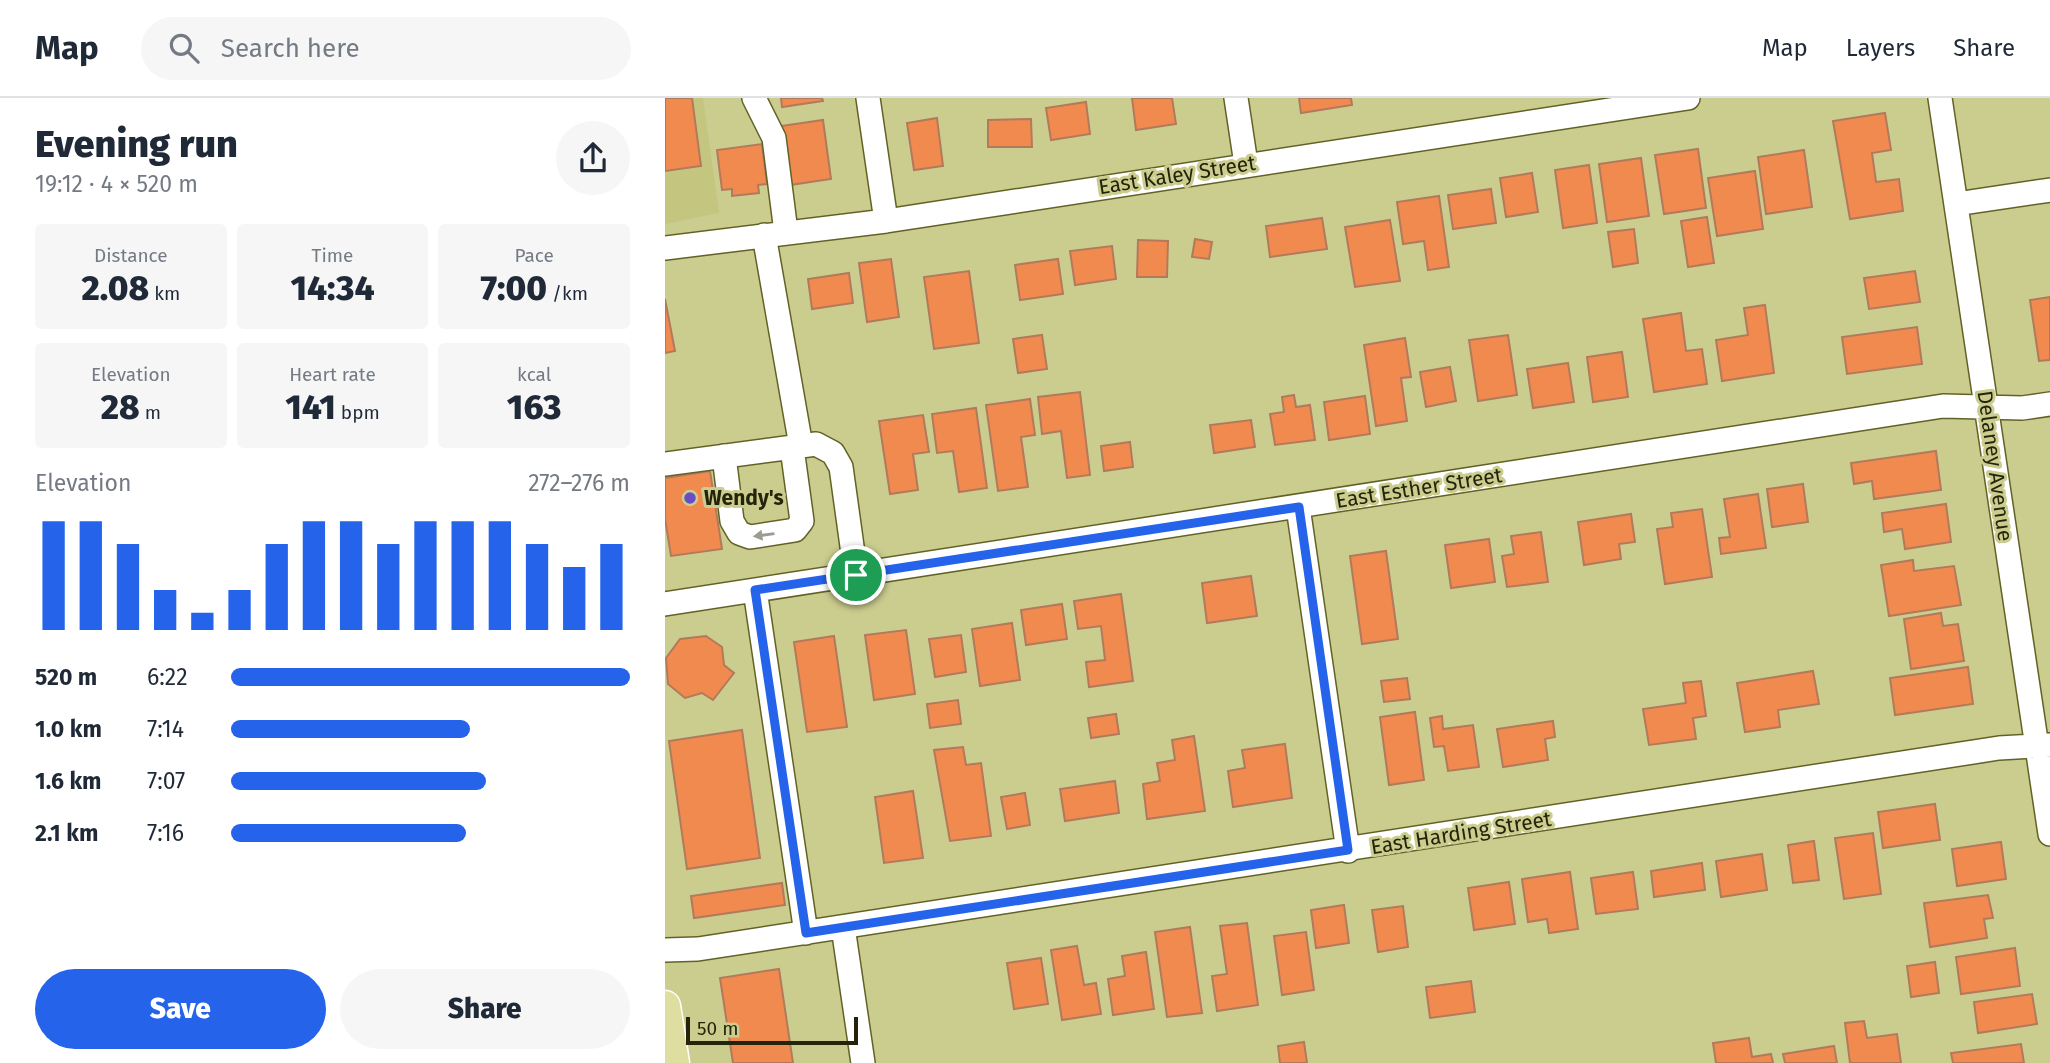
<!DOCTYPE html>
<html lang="en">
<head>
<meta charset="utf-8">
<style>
  body { margin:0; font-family:"Fira Sans",sans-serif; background:#f6f6f7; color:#1f2937; height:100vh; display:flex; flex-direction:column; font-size:26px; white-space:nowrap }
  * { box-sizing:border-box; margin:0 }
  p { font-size:23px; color:#747a83 }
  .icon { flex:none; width:38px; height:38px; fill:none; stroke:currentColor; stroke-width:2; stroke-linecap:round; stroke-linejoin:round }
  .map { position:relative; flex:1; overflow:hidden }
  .drawer { display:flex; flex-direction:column; background:#fff; width:665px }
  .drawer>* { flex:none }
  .scale { position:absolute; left:21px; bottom:18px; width:172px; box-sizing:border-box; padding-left:7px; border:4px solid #24240b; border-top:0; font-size:19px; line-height:24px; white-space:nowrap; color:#24240b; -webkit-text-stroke:5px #cbcd8f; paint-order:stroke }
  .pin { position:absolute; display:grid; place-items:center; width:60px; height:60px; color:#fff; margin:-30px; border:4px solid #fff; border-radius:50%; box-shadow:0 2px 7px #0007 }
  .round { display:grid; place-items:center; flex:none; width:74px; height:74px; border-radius:37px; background:#f6f6f7 }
  .summary { display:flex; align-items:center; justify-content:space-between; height:119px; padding:0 35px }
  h1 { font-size:38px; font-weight:800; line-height:52px }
  .stats { display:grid; grid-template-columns:repeat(3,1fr); gap:10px; height:119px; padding:7px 35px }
  .stats div { display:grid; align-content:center; border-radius:7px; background:#f6f6f7; text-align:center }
  .stats b { font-size:35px; font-weight:800 }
  .stats small { font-size:19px; font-weight:400 }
  .stats p { font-size:19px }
  .chart { height:196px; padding:14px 35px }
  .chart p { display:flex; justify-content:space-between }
  .chart svg { width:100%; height:126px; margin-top:7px; stroke:#2563eb; stroke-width:6 }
  .action { display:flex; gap:14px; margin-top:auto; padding:14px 35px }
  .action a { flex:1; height:80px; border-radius:42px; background:#2563eb; color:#fff; font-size:28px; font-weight:800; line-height:80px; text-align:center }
  .action a+a { background:#f6f6f7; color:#1f2937 }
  ul { padding:0 35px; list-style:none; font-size:23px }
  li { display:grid; grid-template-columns:112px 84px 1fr; align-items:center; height:52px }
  li i { height:18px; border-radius:9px; background:#2563eb }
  header { display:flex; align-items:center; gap:42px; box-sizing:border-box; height:98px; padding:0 35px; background:#fff; border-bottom:2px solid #e0e1e3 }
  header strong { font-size:33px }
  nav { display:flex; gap:38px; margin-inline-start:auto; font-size:24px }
  .search { width:490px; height:63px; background:#f6f6f7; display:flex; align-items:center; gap:18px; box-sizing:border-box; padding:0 24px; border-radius:38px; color:#747a83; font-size:26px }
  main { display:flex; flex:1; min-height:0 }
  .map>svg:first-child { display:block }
  .built { fill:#c4c57f }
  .building { fill:#f18a4e; stroke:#b27a5c; stroke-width:2 }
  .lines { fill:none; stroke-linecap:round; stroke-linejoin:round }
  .minor-casing { stroke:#626226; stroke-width:26 }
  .major-casing { stroke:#fff; stroke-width:33 }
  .minor { stroke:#fff; stroke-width:23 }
  .major { stroke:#ddde9f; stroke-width:30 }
  .oneway { fill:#9c9c91 }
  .route-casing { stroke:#fff; stroke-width:14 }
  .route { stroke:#2563eb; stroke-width:9 }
  .poi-dot { fill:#6a4dc6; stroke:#cbcd8f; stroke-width:2.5 }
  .labels { text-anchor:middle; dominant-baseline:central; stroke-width:6; stroke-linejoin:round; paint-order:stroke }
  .street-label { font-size:21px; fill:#24240b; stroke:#cbcd8f }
  .poi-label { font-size:21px; font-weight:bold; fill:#24240b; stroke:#cbcd8f; text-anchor:start }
</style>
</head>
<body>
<header>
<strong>Map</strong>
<div class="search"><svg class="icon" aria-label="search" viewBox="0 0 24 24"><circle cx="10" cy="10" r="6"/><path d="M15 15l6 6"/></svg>Search here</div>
<nav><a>Map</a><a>Layers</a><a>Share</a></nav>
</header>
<main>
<section class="drawer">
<div class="summary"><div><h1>Evening run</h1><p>19:12 · 4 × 520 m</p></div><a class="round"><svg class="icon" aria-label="share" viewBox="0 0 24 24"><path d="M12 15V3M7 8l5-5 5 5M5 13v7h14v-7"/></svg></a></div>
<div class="stats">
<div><p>Distance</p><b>2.08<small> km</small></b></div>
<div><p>Time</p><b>14:34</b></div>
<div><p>Pace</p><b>7:00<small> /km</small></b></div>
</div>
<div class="stats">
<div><p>Elevation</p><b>28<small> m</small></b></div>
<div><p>Heart rate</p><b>141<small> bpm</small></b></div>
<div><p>kcal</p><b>163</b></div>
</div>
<div class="chart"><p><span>Elevation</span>272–276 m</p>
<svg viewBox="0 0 160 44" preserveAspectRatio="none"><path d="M5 44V6M15 44V6M25 44V14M35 44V30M45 44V38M55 44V30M65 44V14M75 44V6M85 44V6M95 44V14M105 44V6M115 44V6M125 44V6M135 44V14M145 44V22M155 44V14"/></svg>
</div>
<ul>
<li><b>520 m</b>6:22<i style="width:100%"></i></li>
<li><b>1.0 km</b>7:14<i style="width:60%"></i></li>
<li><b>1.6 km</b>7:07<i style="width:64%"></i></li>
<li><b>2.1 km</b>7:16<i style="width:59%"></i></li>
</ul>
<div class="action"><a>Save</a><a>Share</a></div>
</section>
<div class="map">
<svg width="1385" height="965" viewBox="0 0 1385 965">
  <rect width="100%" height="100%" fill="#cbcd8f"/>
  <!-- built -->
  <path class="built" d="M 0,0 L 38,0 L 54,115 L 0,126 Z"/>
  <!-- building -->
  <path class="building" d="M 0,0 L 27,0 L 36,68 L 0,73 Z
    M 116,0 L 157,0 L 158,3 L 117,9 Z
    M 467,0 L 507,0 L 511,26 L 471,32 Z
    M 634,0 L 686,0 L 687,7 L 636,15 Z
    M 421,4 L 425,36 L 386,42 L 381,10 Z
    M 1220,15 L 1226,52 L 1207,55 L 1211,84 L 1234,81 L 1238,113 L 1185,121 L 1168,23 Z
    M 272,20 L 278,68 L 249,72 L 242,25 Z
    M 366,21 L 367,49 L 323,49 L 323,22 Z
    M 158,22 L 166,81 L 125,87 L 116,28 Z
    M 97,46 L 102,86 L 93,87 L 94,95 L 67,98 L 67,91 L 57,92 L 52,52 Z
    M 1033,51 L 1041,110 L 999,116 L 990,57 Z
    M 1139,52 L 1147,109 L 1101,116 L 1093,59 Z
    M 976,60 L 984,118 L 942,124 L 934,66 Z
    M 924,67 L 932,125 L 898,130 L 890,72 Z
    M 1090,73 L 1098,131 L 1052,138 L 1043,80 Z
    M 867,75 L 873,114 L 841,119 L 835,80 Z
    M 826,91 L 831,125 L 788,131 L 783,97 Z
    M 774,98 L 784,169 L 763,172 L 759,143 L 738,146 L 732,104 Z
    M 1042,119 L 1049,165 L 1023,169 L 1016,123 Z
    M 657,120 L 662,151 L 605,159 L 601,128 Z
    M 725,122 L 735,183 L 690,189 L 680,129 Z
    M 969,131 L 973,165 L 948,169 L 943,134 Z
    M 530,141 L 547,144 L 544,161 L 527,159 Z
    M 473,142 L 503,143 L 502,179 L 472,179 Z
    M 447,148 L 451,181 L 410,187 L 405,153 Z
    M 226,161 L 234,219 L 202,224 L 194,165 Z
    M 393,161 L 398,196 L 355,202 L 350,167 Z
    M 304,173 L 314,245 L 269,251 L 259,179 Z
    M 1250,173 L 1255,204 L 1204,211 L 1199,180 Z
    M 184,175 L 188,205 L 147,211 L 143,181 Z
    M 1385,199 L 1385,262 L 1374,263 L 1365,202 Z
    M 0,201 L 10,253 L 0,255 Z
    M 1100,207 L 1109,275 L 1057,283 L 1051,242 L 1083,237 L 1079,210 Z
    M 1016,215 L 1021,253 L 1037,251 L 1042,286 L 989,294 L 978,221 Z
    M 1252,229 L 1257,266 L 1182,276 L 1177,239 Z
    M 377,237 L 382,271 L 353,275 L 348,241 Z
    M 843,237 L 852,297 L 813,303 L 804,242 Z
    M 740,240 L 746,279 L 736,280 L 742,323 L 711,328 L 699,247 Z
    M 957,254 L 963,299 L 928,304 L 922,259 Z
    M 903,265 L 909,304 L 868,310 L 862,271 Z
    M 785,269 L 791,303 L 761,309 L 755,274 Z
    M 415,294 L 425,377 L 402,380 L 396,333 L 377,336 L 373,299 Z
    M 629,297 L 631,309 L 645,307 L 650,342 L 610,347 L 605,316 L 619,314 L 617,299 Z
    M 700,298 L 705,336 L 664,342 L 659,304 Z
    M 365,301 L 370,337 L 356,339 L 363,389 L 333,393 L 321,307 Z
    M 311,310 L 322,390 L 294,394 L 288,353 L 272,355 L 267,316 Z
    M 258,317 L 264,354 L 248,356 L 253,392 L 225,396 L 214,323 Z
    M 586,322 L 590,349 L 549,355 L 545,327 Z
    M 465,344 L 468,369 L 439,373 L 436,348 Z
    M 1271,353 L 1276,392 L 1209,401 L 1207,383 L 1189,386 L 1186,365 Z
    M 45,373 L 57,451 L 6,458 L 0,421 L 0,380 Z
    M 1138,386 L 1143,424 L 1107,429 L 1102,391 Z
    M 1093,396 L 1101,450 L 1056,456 L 1054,440 L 1065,439 L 1059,401 Z
    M 1281,406 L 1286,444 L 1240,451 L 1237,431 L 1219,434 L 1217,415 Z
    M 1037,411 L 1047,479 L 1000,486 L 992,431 L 1008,429 L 1006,415 Z
    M 966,416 L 970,444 L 954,446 L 956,461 L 919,467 L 913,424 Z
    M 876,434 L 883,484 L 842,489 L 837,458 L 849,456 L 846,438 Z
    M 824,441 L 830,484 L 786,490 L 780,447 Z
    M 721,453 L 733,541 L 697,546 L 685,458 Z
    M 1248,462 L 1249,473 L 1289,468 L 1296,507 L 1224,518 L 1216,467 Z
    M 586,478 L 592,518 L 542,525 L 537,485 Z
    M 456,496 L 468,583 L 424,589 L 421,564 L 440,562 L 436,528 L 413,531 L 409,503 Z
    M 397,506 L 402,541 L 361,547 L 356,512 Z
    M 1276,515 L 1278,528 L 1293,526 L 1299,563 L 1246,571 L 1239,521 Z
    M 347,525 L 355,582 L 315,588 L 307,531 Z
    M 241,532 L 250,596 L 209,602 L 200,537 Z
    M 296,537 L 301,574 L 270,579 L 264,541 Z
    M 41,538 L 57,549 L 59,567 L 69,575 L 48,602 L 37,595 L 20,600 L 3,586 L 1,560 L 15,541 Z
    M 169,538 L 182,629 L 142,634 L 129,544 Z
    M 1303,569 L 1308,606 L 1230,617 L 1225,580 Z
    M 1148,573 L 1154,606 L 1113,612 L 1115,629 L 1080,634 L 1072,585 Z
    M 742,580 L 745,601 L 719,604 L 716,583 Z
    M 1036,583 L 1041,618 L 1028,620 L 1031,641 L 984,647 L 978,611 L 1021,605 L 1018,585 Z
    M 293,602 L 296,626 L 265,630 L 262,606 Z
    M 750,614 L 759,682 L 724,687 L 715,619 Z
    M 451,616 L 454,636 L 426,640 L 423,620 Z
    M 777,618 L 778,631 L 808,627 L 814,669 L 783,673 L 779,648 L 769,649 L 765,620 Z
    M 888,623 L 890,639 L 880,641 L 883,662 L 838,669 L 832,631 Z
    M 77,632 L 95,760 L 22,771 L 4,643 Z
    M 529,638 L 540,713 L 482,721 L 478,686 L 495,683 L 492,665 L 510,662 L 507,642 Z
    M 620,646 L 627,700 L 568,709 L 563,673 L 580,670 L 577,652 Z
    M 298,649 L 301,667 L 316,665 L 326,738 L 285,743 L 269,652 Z
    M 450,683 L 454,715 L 400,723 L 395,691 Z
    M 248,693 L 258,760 L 219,765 L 210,699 Z
    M 360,695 L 365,727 L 342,731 L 336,699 Z
    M 1270,706 L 1275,742 L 1218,750 L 1213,714 Z
    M 1208,735 L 1216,796 L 1179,801 L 1170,740 Z
    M 1149,743 L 1154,782 L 1128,785 L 1123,747 Z
    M 1336,744 L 1341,781 L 1292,788 L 1287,751 Z
    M 1097,756 L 1102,792 L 1056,799 L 1051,763 Z
    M 1037,765 L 1040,792 L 989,799 L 986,773 Z
    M 905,774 L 913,831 L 884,835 L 882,821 L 863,824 L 857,781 Z
    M 968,774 L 973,811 L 931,816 L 926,780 Z
    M 844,784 L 850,826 L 809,832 L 803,790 Z
    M 117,785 L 120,807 L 29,820 L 26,798 Z
    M 1323,797 L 1328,820 L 1319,821 L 1322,840 L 1265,849 L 1259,805 Z
    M 679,807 L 684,845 L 651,850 L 646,812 Z
    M 738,808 L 743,849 L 713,854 L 707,812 Z
    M 582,825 L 593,907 L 552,913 L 547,878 L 562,876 L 555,828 Z
    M 525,829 L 537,915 L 502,919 L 490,834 Z
    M 641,834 L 649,892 L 617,897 L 609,838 Z
    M 412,848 L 419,887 L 431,885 L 436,916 L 397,922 L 386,852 Z
    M 1350,850 L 1355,888 L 1296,896 L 1291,859 Z
    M 481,854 L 489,911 L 448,917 L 443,881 L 460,878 L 457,858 Z
    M 376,860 L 383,906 L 349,911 L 342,865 Z
    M 1270,864 L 1274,895 L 1246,899 L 1242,868 Z
    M 114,871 L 128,965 L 68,965 L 55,880 Z
    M 806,883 L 810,914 L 765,920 L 761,889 Z
    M 1367,896 L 1372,926 L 1313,935 L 1309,904 Z
    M 1199,923 L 1202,940 L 1232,936 L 1236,965 L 1185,965 L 1180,925 Z
    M 1084,940 L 1087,959 L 1106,956 L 1108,965 L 1051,965 L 1048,945 Z
    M 639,944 L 642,965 L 615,965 L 613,948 Z
    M 1356,946 L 1359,965 L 1288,965 L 1286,955 Z
    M 1169,948 L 1172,965 L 1120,965 L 1118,956 Z"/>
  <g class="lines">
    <defs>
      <path id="minor" d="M 89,0 L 109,40 L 121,134
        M 203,0 L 221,123
        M 571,0 L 581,66
        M 1275,0 L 1385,736
        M 1291,106 L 1385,92
        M 99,137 L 136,348
        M 0,150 L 221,123 L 1023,0
        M 59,358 L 67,423 L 74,435 L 85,439 L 130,432 L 137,423 L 127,350
        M 0,366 L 151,346 L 168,355 L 176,369 L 191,477
        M 633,409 L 683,753
        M 90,492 L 141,835
        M 0,506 L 1278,308 L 1357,310 L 1385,306
        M 178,829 L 198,965
        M 0,852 L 33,851 L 1334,650 L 1385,647"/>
      <path id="major" d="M 0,908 L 9,965"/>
    </defs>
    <!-- minor casing -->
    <use href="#minor" class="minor-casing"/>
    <!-- major casing -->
    <use href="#major" class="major-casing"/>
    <!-- minor -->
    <use href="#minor" class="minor"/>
    <!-- major -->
    <use href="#major" class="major"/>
  </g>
  <!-- one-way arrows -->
  <defs><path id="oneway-solid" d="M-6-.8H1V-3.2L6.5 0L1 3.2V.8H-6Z" transform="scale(1.75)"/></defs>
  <use class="oneway" href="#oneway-solid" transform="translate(99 437) rotate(172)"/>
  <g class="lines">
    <defs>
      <path id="route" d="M 634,409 L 683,752 L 141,835 L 90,492 Z"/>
    </defs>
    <!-- route casing -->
    <use href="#route" class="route-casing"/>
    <!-- route -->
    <use href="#route" class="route"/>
  </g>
  <!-- markers -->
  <circle class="poi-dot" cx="25" cy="400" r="7"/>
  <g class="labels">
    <!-- street labels -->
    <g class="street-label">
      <text transform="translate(512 77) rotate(-9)">East Kaley Street</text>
      <text transform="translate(1330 368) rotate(82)">Delaney Avenue</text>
      <text transform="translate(754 390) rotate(-9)">East Esther Street</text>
      <text transform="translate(796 735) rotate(-9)">East Harding Street</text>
    </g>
    <!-- poi labels -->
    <g class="poi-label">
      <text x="39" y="400">Wendy's</text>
    </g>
  </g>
</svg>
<div class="scale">50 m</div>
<div class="pin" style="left:191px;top:477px;background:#1e9e55"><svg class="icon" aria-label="arrive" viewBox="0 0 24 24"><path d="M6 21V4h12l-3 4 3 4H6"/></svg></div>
</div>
</main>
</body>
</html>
